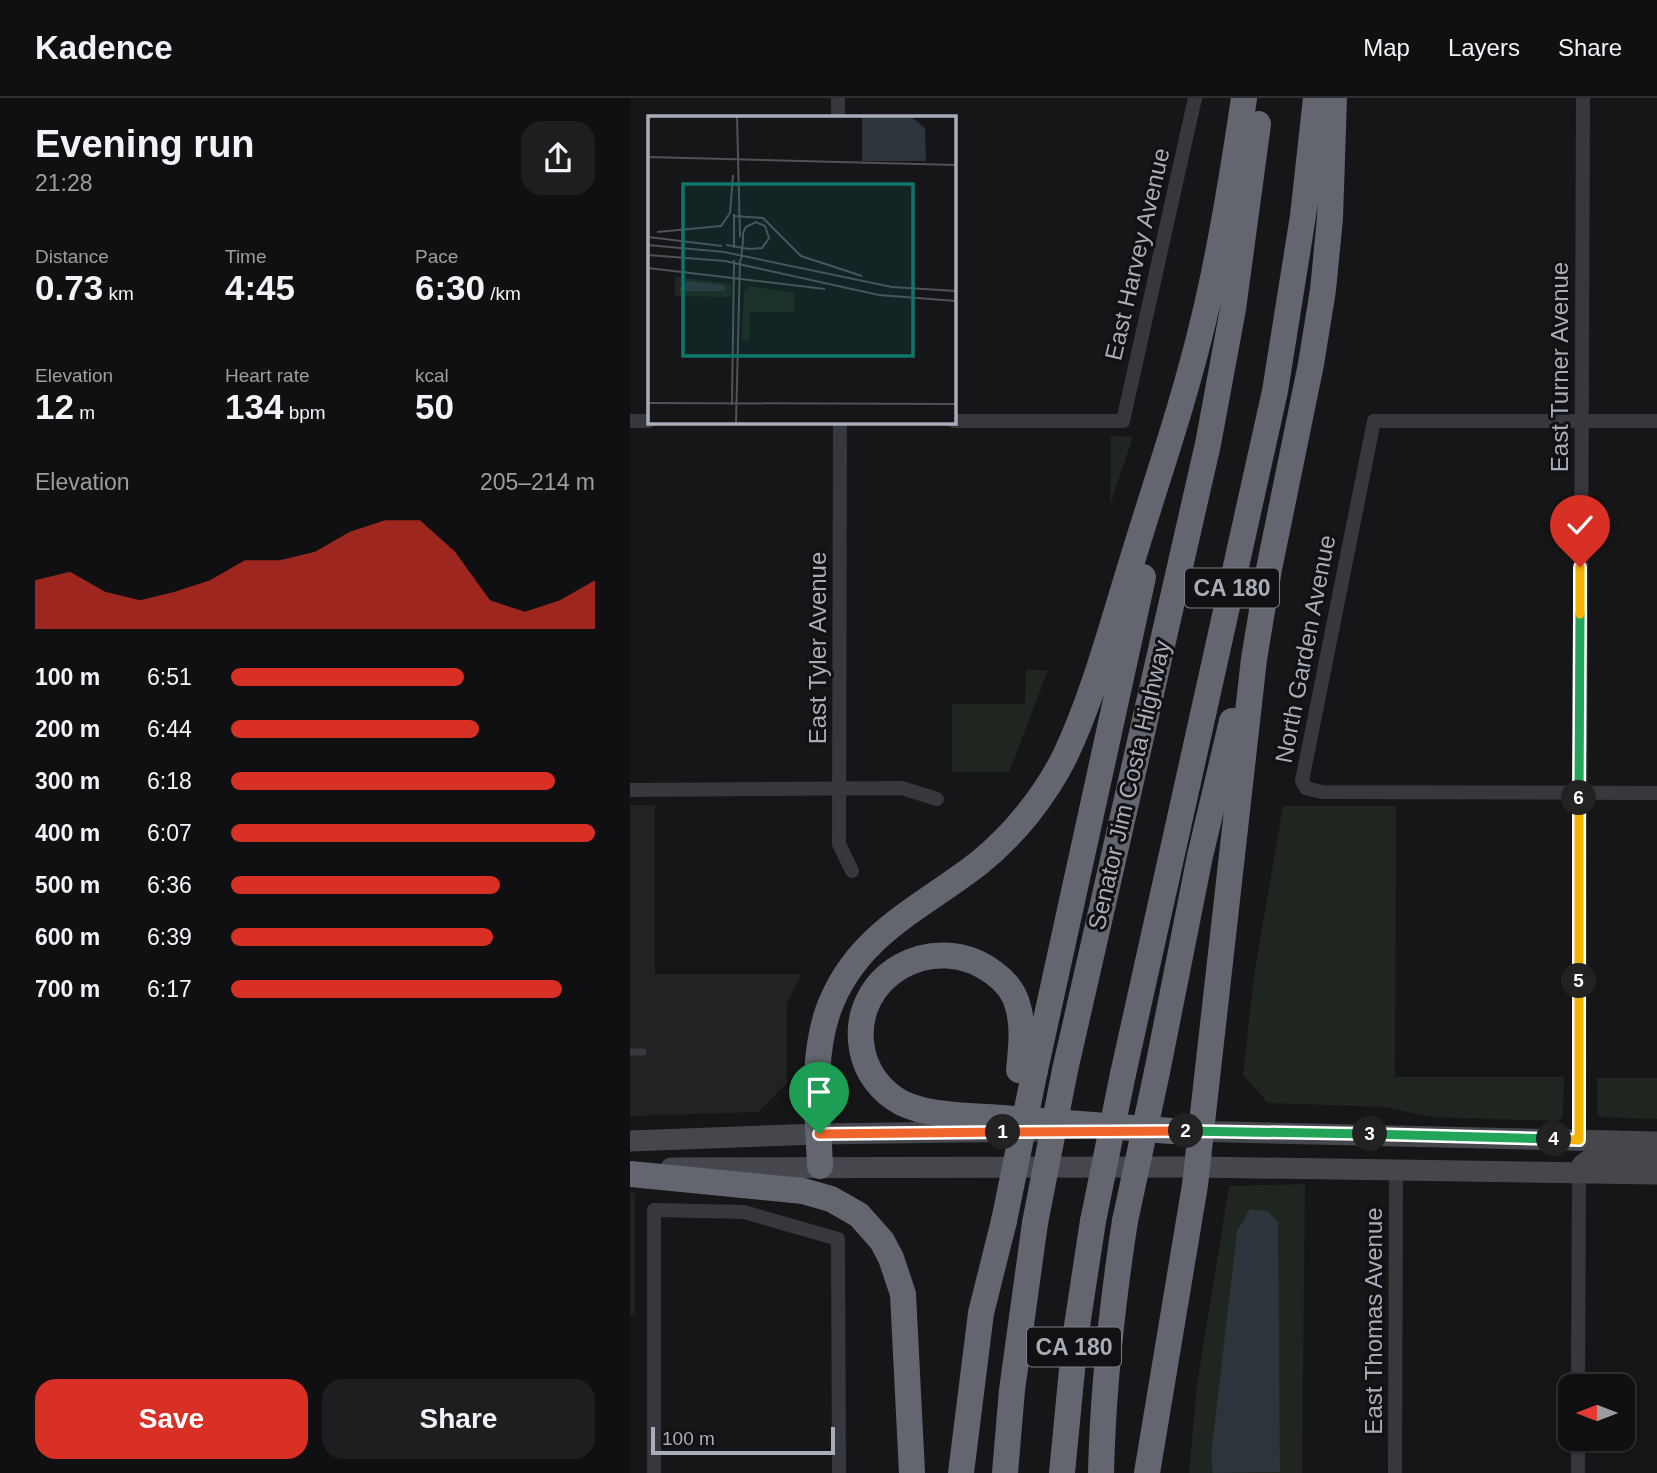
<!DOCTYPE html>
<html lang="en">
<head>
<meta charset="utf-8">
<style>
  body { margin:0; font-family:Helvetica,sans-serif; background:#1e1e20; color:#f1f3f6; height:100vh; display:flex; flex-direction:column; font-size:26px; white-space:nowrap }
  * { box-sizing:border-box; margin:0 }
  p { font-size:23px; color:#9c9d9f }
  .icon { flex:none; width:38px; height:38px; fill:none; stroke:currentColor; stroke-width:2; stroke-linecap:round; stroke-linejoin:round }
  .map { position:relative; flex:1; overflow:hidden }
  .side { display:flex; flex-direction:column; background:#101012; width:630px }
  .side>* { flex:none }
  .needle { width:46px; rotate:270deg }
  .tools { position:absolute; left:928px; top:1276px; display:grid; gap:14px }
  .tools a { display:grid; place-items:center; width:77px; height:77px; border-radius:14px; background:#101012; box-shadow:0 2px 5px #0004,0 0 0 2px #303032; font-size:35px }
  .scale { position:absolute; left:21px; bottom:18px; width:184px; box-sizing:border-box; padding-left:7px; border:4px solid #a8adb8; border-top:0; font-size:19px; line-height:24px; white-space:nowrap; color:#a8adb8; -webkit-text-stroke:5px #111113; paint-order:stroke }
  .pin { position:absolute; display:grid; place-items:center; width:60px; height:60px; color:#fff; margin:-72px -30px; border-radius:50% 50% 50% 0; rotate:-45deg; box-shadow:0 0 7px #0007 }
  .pin .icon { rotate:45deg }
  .km { position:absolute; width:35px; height:35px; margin:-18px; border-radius:50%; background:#222; color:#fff; font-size:19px; line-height:35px; text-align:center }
  .round { display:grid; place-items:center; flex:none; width:74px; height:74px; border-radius:21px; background:#1e1e20 }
  .headline { display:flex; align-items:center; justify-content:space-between; height:119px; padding:0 35px }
  h1 { font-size:38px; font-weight:800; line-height:52px }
  .stats { display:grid; grid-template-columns:repeat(3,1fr); gap:10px; height:119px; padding:7px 35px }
  .stats div { display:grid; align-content:center }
  .stats b { font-size:35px; font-weight:800 }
  .stats small { font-size:19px; font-weight:400 }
  .stats p { font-size:19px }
  .chart { height:196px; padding:14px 35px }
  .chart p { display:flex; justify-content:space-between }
  .chart svg { width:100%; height:126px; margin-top:7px; fill:#d93025; opacity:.7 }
  .button { display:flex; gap:14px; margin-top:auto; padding:14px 35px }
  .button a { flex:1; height:80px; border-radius:21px; background:#d93025; color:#fff; font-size:28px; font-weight:800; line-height:80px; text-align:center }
  .button a+a { background:#1e1e20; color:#f1f3f6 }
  ul { padding:0 35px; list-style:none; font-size:23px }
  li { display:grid; grid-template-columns:112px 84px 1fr; align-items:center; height:52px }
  li i { height:18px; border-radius:9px; background:#d93025 }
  header { display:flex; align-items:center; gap:42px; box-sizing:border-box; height:98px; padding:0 35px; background:#101012; border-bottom:2px solid #303032 }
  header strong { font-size:33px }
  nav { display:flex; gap:38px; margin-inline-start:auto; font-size:24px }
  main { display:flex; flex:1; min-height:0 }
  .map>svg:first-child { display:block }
  .built { fill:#222225 }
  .green { fill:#1e261f }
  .water { fill:#2c353c }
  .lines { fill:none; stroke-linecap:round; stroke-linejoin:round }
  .lane { stroke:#37383d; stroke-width:7 }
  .street { stroke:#37383d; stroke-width:14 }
  .secondary { stroke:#45474d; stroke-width:21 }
  .highway { stroke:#63666e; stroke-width:26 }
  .highway-bridge { stroke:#63666e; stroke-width:26 }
  .split-1-casing { stroke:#fff; stroke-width:14 }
  .split-2-casing { stroke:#fff; stroke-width:14 }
  .split-3-casing { stroke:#fff; stroke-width:14 }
  .split-4-casing { stroke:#fff; stroke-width:14 }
  .split-5-casing { stroke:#fff; stroke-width:14 }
  .split-6-casing { stroke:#fff; stroke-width:14 }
  .split-7-casing { stroke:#fff; stroke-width:14 }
  .split-8-casing { stroke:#fff; stroke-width:14 }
  .split-1 { stroke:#f0652b; stroke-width:9 }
  .split-2 { stroke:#f0652b; stroke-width:9 }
  .split-3 { stroke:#22a559; stroke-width:9 }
  .split-4 { stroke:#22a559; stroke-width:9 }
  .split-5 { stroke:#f5b400; stroke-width:9 }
  .split-6 { stroke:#f5b400; stroke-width:9 }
  .split-7 { stroke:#22a559; stroke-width:9 }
  .split-8 { stroke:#f5b400; stroke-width:9 }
  .labels { text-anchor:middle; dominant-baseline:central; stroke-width:6; stroke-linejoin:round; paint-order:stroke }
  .shield { fill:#111113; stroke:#7b7e86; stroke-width:2 }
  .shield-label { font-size:23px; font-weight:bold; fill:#a8adb8 }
  .street-label { font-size:24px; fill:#a8adb8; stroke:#111113 }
  .inset-road { fill:none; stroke:#505258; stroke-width:2 }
  .view { fill:#0f766e; fill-opacity:0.15; stroke:#0f766e; stroke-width:3.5 }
  .inset-edge { fill:none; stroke:#a8adb8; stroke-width:3.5 }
</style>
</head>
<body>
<header>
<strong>Kadence</strong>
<nav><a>Map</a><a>Layers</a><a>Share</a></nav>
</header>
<main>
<section class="side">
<div class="headline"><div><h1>Evening run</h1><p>21:28</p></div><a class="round"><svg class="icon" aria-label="share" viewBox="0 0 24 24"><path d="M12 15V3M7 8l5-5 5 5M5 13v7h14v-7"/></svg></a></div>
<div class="stats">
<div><p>Distance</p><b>0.73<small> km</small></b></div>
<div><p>Time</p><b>4:45</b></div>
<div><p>Pace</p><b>6:30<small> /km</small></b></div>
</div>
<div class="stats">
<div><p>Elevation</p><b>12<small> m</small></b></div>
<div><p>Heart rate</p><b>134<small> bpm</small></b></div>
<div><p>kcal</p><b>50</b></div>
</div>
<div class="chart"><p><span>Elevation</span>205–214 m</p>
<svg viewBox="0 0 160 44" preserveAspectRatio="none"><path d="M0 44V27L10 24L20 31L30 34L40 31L50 27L60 20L70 20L80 17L90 10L100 6L110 6L120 17L130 34L140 38L150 34L160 27V44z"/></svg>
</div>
<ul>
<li><b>100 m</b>6:51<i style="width:64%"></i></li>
<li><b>200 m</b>6:44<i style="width:68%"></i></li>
<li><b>300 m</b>6:18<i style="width:89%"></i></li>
<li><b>400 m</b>6:07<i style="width:100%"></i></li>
<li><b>500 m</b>6:36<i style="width:74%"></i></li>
<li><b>600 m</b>6:39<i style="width:72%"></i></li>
<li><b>700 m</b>6:17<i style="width:91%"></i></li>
</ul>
<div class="button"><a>Save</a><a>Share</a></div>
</section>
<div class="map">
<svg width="1027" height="1375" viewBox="0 0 1027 1375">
  <rect width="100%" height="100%" fill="#161618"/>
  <!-- built -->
  <path class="built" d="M 0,707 L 25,707 L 25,876 L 172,876 L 157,905 L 157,985 L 128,1014 L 0,1018 Z
    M 0,1095 L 5,1095 L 5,1217 L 0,1217 Z"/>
  <!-- green -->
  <path class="green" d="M 481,338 L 503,339 L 480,407 Z
    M 396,572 L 418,572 L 379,674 L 322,674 L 322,606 L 395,606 Z
    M 653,708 L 766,708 L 765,979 L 934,979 L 933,1018 L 928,1023 L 800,1019 L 756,1009 L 638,1005 L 613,977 L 624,878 Z
    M 967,980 L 1027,980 L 1027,1021 L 971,1019 L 967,1016 Z
    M 675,1086 L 672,1375 L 559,1375 L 567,1287 L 599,1088 Z"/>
  <!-- water -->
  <path class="water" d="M 620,1111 L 637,1113 L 648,1124 L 650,1374 L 583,1375 L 581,1359 L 607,1133 Z"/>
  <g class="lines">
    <!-- lane -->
    <path class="lane" d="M 0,954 L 13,954"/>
    <!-- street -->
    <path class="street" d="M 208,0 L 208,19
      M 0,323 L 19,323
      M 324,323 L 493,323 L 565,0
      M 1027,323 L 744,323 L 672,683 L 676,690 L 692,694 L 1027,695
      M 210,324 L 209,746 L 222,773
      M 0,692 L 272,690 L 307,701
      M 949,1042 L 953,0
      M 948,1288 L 949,1074
      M 24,1375 L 24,1112 L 114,1114 L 208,1141 L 209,1375
      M 765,1375 L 766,1071
      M 948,1375 L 948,1340"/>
    <!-- secondary -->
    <path class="secondary" d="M 557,1033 L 1027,1044
      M 0,1043 L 189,1036 L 406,1033
      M 41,1070 L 567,1069 L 1027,1076
      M 949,1074 C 954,1050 1008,1058 1027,1059"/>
    <!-- highway -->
    <path class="highway" d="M 389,972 C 391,952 394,929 388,909 C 385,895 375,883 364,875 C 305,830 219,877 232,951 C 236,974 251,994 272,1005 C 301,1019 340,1017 372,1020 C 428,1024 485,1029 542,1033
      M 405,972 L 513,479
      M 435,972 L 578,346 L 603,211 L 628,26
      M 527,974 L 570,758 L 602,623
      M 493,976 L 645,293 L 673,118 L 686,0
      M 190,1068 C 188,1018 181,962 198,913 C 225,837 290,811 349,765 C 384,737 415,698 435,658 C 464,597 483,524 503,460 C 527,381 554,304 573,224 C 591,151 603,75 614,0
      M 0,1076 L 173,1093 L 201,1101 L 229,1117 L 252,1143 L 261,1160 L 273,1196 L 282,1375
      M 331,1375 L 351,1215 L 374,1123
      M 375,1375 L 382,1292 L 405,1125
      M 432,1375 L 445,1241 L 463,1123
      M 471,1375 C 473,1290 482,1207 495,1123
      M 517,1375 L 565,1087 L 624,561 L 639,471 L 681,266 L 693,192 L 700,120 L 704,0"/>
    <!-- highway-bridge -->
    <path class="highway-bridge" d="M 374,1123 L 405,972
      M 463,1123 L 493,976
      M 495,1123 L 527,974
      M 405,1125 L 435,972"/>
  </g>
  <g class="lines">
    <defs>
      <path id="split-1" d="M 189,1036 L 373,1034"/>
      <path id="split-2" d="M 373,1034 L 556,1033"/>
      <path id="split-3" d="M 556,1033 L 740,1036"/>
      <path id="split-4" d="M 740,1036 L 924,1041"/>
      <path id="split-5" d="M 924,1041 L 949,1042 L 949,883"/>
      <path id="split-6" d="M 949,883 L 949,700"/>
      <path id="split-7" d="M 949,700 L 950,516"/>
      <path id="split-8" d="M 950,469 L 950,516"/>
    </defs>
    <!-- split-1 casing -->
    <use href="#split-1" class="split-1-casing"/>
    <!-- split-2 casing -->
    <use href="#split-2" class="split-2-casing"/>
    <!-- split-3 casing -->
    <use href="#split-3" class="split-3-casing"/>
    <!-- split-4 casing -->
    <use href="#split-4" class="split-4-casing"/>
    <!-- split-5 casing -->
    <use href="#split-5" class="split-5-casing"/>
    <!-- split-6 casing -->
    <use href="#split-6" class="split-6-casing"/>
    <!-- split-7 casing -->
    <use href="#split-7" class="split-7-casing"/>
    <!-- split-8 casing -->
    <use href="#split-8" class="split-8-casing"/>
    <!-- split-1 -->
    <use href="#split-1" class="split-1"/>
    <!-- split-2 -->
    <use href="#split-2" class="split-2"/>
    <!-- split-3 -->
    <use href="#split-3" class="split-3"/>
    <!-- split-4 -->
    <use href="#split-4" class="split-4"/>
    <!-- split-5 -->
    <use href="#split-5" class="split-5"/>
    <!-- split-6 -->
    <use href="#split-6" class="split-6"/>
    <!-- split-7 -->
    <use href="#split-7" class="split-7"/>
    <!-- split-8 -->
    <use href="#split-8" class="split-8"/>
  </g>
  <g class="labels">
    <!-- shield labels -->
    <g class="shield">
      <rect x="555" y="470.5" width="94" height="39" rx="5"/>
      <rect x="397" y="1229.5" width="94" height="39" rx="5"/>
    </g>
    <g class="shield-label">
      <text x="602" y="490">CA 180</text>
      <text x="444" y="1249">CA 180</text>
    </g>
    <!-- street labels -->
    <g class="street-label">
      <text transform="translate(507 156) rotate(-77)">East Harvey Avenue</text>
      <text transform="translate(929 269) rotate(-90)">East Turner Avenue</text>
      <text transform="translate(187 550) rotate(-90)">East Tyler Avenue</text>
      <text transform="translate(675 551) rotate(-79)">North Garden Avenue</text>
      <text transform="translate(499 687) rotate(-77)">Senator Jim Costa Highway</text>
      <text transform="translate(743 1223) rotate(-90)">East Thomas Avenue</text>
    </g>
  </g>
  <!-- overview -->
  <g transform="translate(18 18)">
    <rect width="308" height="308" fill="#161618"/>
    <path d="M 27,161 L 83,168 L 83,181 L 27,180 ZM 101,170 L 146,177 L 146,196 L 101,196 L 101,224 L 94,224 L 96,175 Z" fill="#1e261f"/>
    <path d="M 214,0 L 262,0 L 277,12 L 278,45 L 214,45 ZM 37,165 L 75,169 L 78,175 L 31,175 Z" fill="#2c353c"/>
    <path class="inset-road" d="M 89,0 L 92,121M 0,41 L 308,49M 86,100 L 115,102 L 153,140 L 214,160M 9,116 L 73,110 L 82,97 L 85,59M 0,121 L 74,130M 0,129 L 76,136 L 244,171 L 308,175M 78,129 L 85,130 L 95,132 L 102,133 L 114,132 L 121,122 L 117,110 L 108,106 L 98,111 L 95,117 L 95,125 L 93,144M 86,132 L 86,98M 0,139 L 77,145 L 231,179 L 308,185M 0,152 L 177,173M 0,287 L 308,288M 84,289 L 86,144M 88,308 L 92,144"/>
    <path class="view" d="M 35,68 L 265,68 L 265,240 L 35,240 Z"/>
    <rect width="308" height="308" class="inset-edge"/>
  </g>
</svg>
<div class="tools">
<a><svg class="needle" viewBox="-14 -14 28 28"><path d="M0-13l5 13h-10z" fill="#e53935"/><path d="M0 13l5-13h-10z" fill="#9c9d9f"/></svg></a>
</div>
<div class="scale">100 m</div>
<div class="pin" style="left:189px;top:1036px;background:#1e9e55"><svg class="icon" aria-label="arrive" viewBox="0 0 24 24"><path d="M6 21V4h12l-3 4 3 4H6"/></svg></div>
<div class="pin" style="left:950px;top:469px;background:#d93025"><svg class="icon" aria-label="check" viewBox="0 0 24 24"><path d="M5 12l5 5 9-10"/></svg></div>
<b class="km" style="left:373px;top:1034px">1</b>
<b class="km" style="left:556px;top:1033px">2</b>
<b class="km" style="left:740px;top:1036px">3</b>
<b class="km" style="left:924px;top:1041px">4</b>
<b class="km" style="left:949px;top:883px">5</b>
<b class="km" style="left:949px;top:700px">6</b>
</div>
</main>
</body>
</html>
